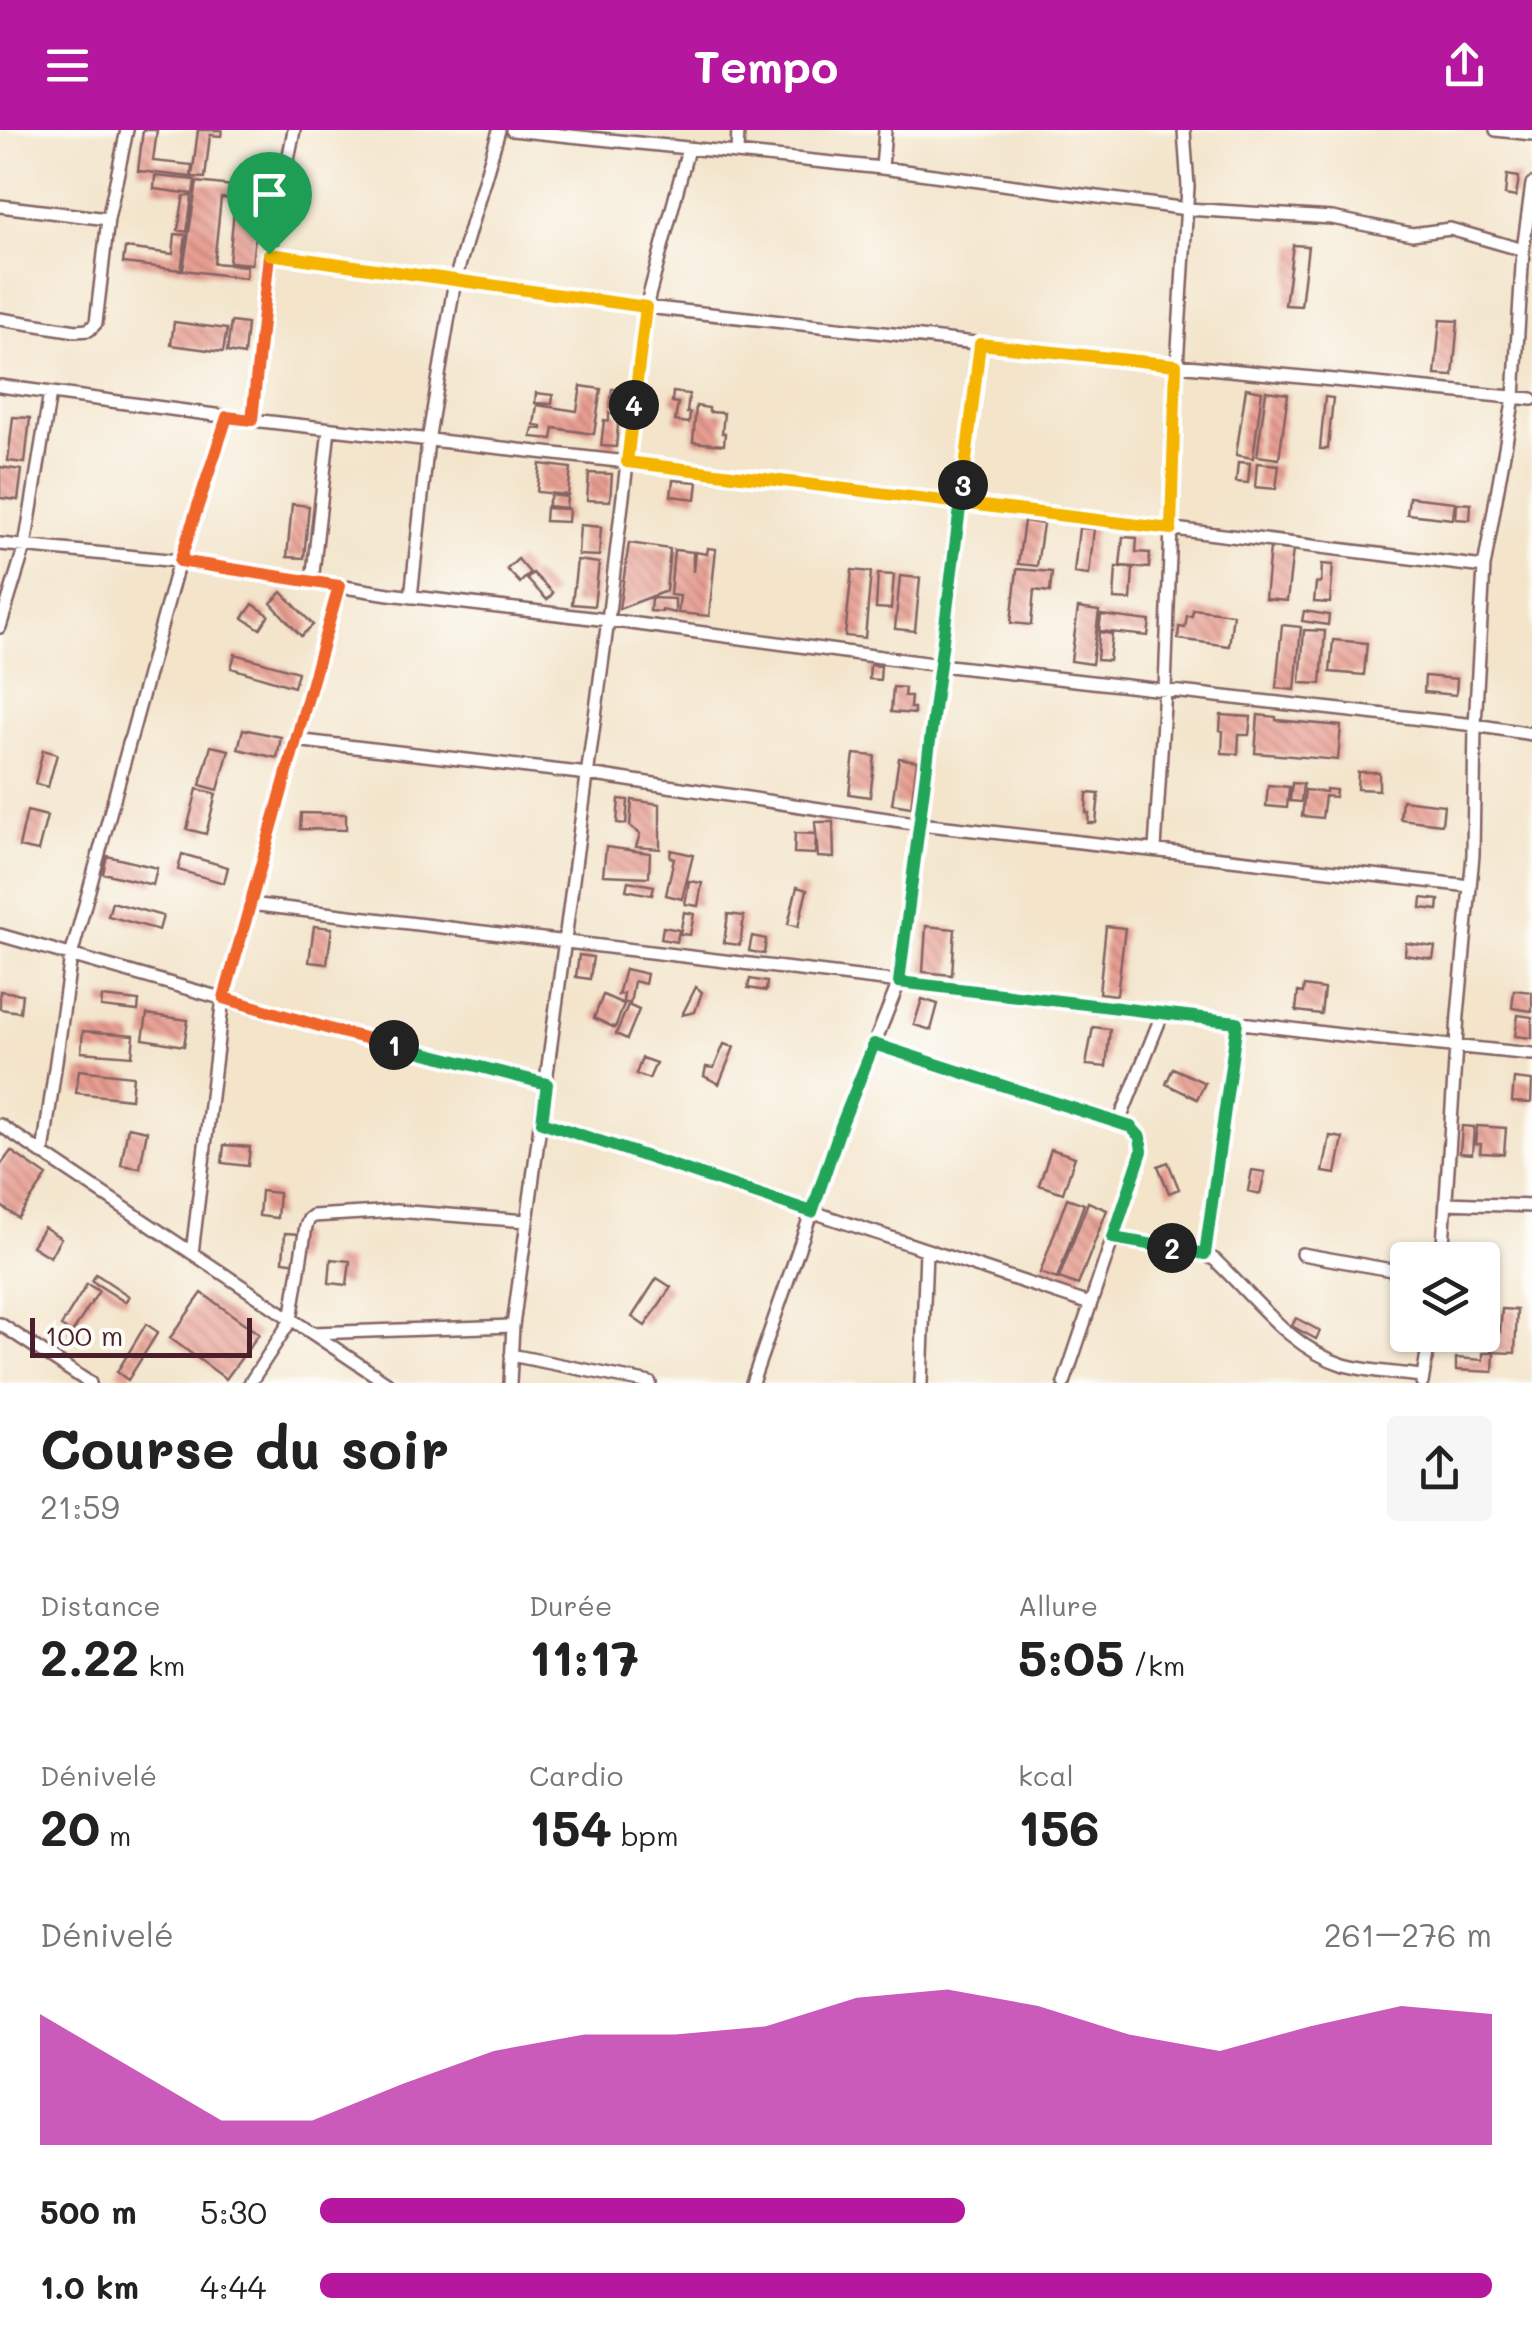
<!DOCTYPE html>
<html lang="fr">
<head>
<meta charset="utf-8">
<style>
  body { margin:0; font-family:Mali,sans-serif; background:#f6f6f6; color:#222; height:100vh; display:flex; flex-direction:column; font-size:38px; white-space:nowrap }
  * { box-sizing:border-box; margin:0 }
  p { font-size:32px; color:#767676 }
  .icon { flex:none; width:55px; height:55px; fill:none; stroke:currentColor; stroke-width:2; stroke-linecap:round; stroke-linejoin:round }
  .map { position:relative; height:1253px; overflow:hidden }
  .side { display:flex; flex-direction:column; background:#fff; flex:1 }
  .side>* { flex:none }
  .buttons { position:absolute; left:1390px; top:1112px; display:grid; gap:20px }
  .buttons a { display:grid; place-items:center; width:110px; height:110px; border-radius:10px; background:#fff; box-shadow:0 2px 8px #0004; font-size:50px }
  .scale { position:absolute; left:30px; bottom:25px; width:222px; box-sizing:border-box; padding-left:10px; border:5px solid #4a1f2b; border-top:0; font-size:28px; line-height:35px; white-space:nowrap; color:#4a1f2b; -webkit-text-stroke:8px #fdfcf7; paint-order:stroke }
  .pin { position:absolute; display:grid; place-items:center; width:85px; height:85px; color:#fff; margin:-102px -42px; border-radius:50% 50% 50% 0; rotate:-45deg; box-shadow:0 0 10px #0007 }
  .pin .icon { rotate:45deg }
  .km { position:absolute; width:50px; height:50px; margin:-25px; border-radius:50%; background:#222; color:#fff; font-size:28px; line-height:50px; text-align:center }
  .round { display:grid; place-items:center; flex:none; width:105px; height:105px; border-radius:10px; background:#f6f6f6 }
  .summary { display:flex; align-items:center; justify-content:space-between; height:170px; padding:0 40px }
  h1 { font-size:55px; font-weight:700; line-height:75px }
  .metrics { display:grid; grid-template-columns:repeat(3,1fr); gap:15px; height:170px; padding:10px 40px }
  .metrics div { display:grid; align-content:center }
  .metrics b { font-size:50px; font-weight:700 }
  .metrics small { font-size:28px; font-weight:400 }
  .metrics p { font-size:28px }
  .chart { height:280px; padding:20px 40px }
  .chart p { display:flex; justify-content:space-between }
  .chart svg { width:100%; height:180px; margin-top:10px; fill:#b5179e; opacity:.7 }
  ul { padding:0 40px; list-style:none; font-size:32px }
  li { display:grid; grid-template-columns:160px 120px 1fr; align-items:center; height:75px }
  li i { height:25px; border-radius:12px; background:#b5179e }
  header { display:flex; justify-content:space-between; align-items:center; height:130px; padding:0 40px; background:#b5179e; color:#fff; font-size:45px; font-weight:700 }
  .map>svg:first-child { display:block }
  .building { fill:url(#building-back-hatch) }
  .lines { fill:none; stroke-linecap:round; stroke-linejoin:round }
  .minor-casing { stroke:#856463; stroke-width:16 }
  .minor { stroke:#fff; stroke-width:11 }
  .split-1-casing { stroke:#fff; stroke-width:20 }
  .split-2-casing { stroke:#fff; stroke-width:20 }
  .split-3-casing { stroke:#fff; stroke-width:20 }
  .split-4-casing { stroke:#fff; stroke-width:20 }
  .split-5-casing { stroke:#fff; stroke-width:20 }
  .split-1 { stroke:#f0652b; stroke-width:12 }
  .split-2 { stroke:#22a559; stroke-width:12 }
  .split-3 { stroke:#22a559; stroke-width:12 }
  .split-4 { stroke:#f5b400; stroke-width:12 }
  .split-5 { stroke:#f5b400; stroke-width:12 }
</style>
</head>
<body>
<header><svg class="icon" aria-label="menu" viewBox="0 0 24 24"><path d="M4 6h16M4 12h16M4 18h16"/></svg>Tempo<svg class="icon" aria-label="share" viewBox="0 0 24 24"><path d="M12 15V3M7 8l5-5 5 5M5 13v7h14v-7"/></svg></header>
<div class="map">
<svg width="1532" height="1253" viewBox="0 0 1532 1253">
  <defs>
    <pattern id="building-back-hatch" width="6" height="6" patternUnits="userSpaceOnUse" patternTransform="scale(2.5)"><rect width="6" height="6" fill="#e89d91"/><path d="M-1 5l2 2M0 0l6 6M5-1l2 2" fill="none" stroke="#be7f77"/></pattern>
  </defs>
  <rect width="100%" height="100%" fill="#fdfcf7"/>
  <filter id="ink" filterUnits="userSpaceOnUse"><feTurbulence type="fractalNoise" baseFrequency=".01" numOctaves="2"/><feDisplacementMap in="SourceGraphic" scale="20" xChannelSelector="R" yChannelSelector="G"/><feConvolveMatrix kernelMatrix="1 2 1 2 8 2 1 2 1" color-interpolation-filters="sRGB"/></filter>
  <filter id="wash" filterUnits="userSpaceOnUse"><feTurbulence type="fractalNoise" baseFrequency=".0048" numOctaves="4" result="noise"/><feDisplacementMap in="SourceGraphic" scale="40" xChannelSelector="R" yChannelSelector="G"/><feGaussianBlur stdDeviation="2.25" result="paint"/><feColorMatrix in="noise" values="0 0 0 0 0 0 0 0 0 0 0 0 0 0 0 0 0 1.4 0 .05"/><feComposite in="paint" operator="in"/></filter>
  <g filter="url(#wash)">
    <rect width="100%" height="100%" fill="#f3e4ca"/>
    <g id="blocks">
      <!-- building -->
      <path class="building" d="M 143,0 L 157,0 L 153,31 L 192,35 L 191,47 L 138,41 Z
        M 198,0 L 222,0 L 221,6 L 210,5 L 205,48 L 192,47 Z
        M 1507,45 L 1519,47 L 1516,67 L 1505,65 Z
        M 155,46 L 195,50 L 193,64 L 154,59 Z
        M 197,52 L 260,59 L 252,134 L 229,132 L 235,69 L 221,68 L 214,133 L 247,136 L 246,148 L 183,140 Z
        M 184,65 L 192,66 L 187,102 L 178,100 Z
        M 175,104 L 186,105 L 181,140 L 123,133 L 125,118 L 173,124 Z
        M 1293,115 L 1308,116 L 1301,176 L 1285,175 Z
        M 1440,190 L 1458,191 L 1453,246 L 1435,245 Z
        M 174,192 L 227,199 L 223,222 L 171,215 Z
        M 231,192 L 247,194 L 244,225 L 227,222 Z
        M 581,256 L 601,259 L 594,304 L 554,298 L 552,309 L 531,307 L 533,298 L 542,299 L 542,296 L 534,295 L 537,275 L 577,281 Z
        M 1246,258 L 1262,261 L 1253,328 L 1236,325 Z
        M 612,259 L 623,259 L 621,278 L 610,278 Z
        M 1266,261 L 1288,264 L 1279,329 L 1257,326 Z
        M 673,262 L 689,264 L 687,283 L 690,283 L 689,293 L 675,291 L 678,273 L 672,272 Z
        M 536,263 L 553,265 L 552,274 L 535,273 Z
        M 1325,267 L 1333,268 L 1328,319 L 1320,319 Z
        M 696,276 L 709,278 L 709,282 L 724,283 L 722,303 L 725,303 L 724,315 L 693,312 Z
        M 609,283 L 619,284 L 616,317 L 601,316 L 604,290 L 609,291 Z
        M 13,287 L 30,288 L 25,333 L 8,331 Z
        M 1238,332 L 1250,333 L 1248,353 L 1236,352 Z
        M 1257,333 L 1279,335 L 1276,359 L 1255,357 Z
        M 540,334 L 571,338 L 568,365 L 537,362 Z
        M 0,337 L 22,340 L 18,370 L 0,368 Z
        M 589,343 L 612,344 L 610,371 L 587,370 Z
        M 673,350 L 698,352 L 696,369 L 671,366 Z
        M 551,365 L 567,367 L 566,378 L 547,376 Z
        M 1409,367 L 1455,372 L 1453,389 L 1407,384 Z
        M 1457,373 L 1471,374 L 1470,390 L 1456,389 Z
        M 292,374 L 309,376 L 304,428 L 287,427 Z
        M 546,378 L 569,379 L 568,392 L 545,391 Z
        M 1024,391 L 1043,394 L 1037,436 L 1018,434 Z
        M 580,395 L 601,397 L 599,426 L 578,425 Z
        M 1079,398 L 1094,399 L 1089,445 L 1074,443 Z
        M 1123,407 L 1137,408 L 1136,422 L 1150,423 L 1149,438 L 1120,436 Z
        M 629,413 L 670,419 L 666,461 L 619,479 Z
        M 708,418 L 716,419 L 709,486 L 678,483 L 680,466 L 670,465 L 674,420 L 693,422 L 693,442 L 695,422 L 707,424 Z
        M 1270,418 L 1293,420 L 1287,471 L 1265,469 Z
        M 518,429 L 530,443 L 520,453 L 507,439 Z
        M 577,430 L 599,433 L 594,476 L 572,474 Z
        M 1322,434 L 1333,435 L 1330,473 L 1314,472 L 1316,453 L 1321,453 Z
        M 1116,437 L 1133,438 L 1131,470 L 1114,469 Z
        M 1017,439 L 1052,442 L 1050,462 L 1034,460 L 1031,495 L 1011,493 Z
        M 852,440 L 871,442 L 865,508 L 845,506 Z
        M 533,443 L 553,463 L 547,470 L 527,449 Z
        M 878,444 L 894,445 L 891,479 L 876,478 Z
        M 900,446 L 920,448 L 915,501 L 895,499 Z
        M 282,462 L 313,495 L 301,506 L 271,473 Z
        M 651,468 L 675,469 L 675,483 L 662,480 L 662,482 L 650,481 Z
        M 253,474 L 269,485 L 260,499 L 243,488 Z
        M 1078,478 L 1099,481 L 1092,534 L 1071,531 Z
        M 1193,479 L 1233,484 L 1229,516 L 1178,509 L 1179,497 L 1185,498 L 1187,486 L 1192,486 Z
        M 1304,481 L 1329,485 L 1328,495 L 1302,491 Z
        M 1101,485 L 1150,491 L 1148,506 L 1099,501 Z
        M 1282,495 L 1301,497 L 1295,560 L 1276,558 Z
        M 1304,500 L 1325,501 L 1321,554 L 1300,553 Z
        M 1099,502 L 1112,504 L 1109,531 L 1097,530 Z
        M 1333,510 L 1367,513 L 1364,545 L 1330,542 Z
        M 235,524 L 298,542 L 294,557 L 231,538 Z
        M 870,535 L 881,536 L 880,550 L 869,549 Z
        M 1425,546 L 1457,549 L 1456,565 L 1424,562 Z
        M 893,557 L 905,558 L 904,566 L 911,566 L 910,578 L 914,578 L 914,584 L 891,582 Z
        M 1221,585 L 1251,587 L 1249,605 L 1239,605 L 1238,624 L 1222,623 L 1223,601 L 1220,600 Z
        M 1258,585 L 1276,587 L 1276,590 L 1341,596 L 1338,630 L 1255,623 Z
        M 243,599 L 281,607 L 277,628 L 238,619 Z
        M 211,616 L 229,620 L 218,660 L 200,655 Z
        M 43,620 L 57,624 L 48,657 L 35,654 Z
        M 854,624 L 875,626 L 870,667 L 849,664 Z
        M 899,628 L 917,631 L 911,677 L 892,674 Z
        M 1358,642 L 1379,642 L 1379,660 L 1357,659 Z
        M 1292,653 L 1303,654 L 1301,672 L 1290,671 Z
        M 1268,655 L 1289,657 L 1287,678 L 1266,676 Z
        M 197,659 L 216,664 L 206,704 L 187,699 Z
        M 1326,659 L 1336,660 L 1335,667 L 1325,666 L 1322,688 L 1302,686 L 1305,660 L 1326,662 Z
        M 1087,663 L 1099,664 L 1096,693 L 1088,693 L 1089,683 L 1086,683 Z
        M 619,669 L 628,670 L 626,694 L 617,693 Z
        M 632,670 L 660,674 L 660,719 L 636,717 L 640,704 L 630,696 Z
        M 1402,670 L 1444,675 L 1442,694 L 1400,689 Z
        M 27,681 L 47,686 L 38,721 L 19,717 Z
        M 301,683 L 346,684 L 346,700 L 300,699 Z
        M 815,692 L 833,692 L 834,728 L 818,727 Z
        M 795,703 L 816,704 L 815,724 L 794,723 Z
        M 606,717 L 650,723 L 649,747 L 603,745 Z
        M 671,720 L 693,725 L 682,769 L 666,765 L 674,728 L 670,727 Z
        M 182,724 L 228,737 L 224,753 L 178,740 Z
        M 107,726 L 157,738 L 153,755 L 103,743 Z
        M 628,751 L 654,756 L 652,765 L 626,760 Z
        M 689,751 L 702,753 L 698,776 L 685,774 Z
        M 797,757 L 807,760 L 798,797 L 788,794 Z
        M 1422,768 L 1439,770 L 1438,780 L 1421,778 Z
        M 112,772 L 163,786 L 159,800 L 108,786 Z
        M 684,782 L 694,784 L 690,805 L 680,804 Z
        M 728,784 L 744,786 L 740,815 L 724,813 Z
        M 314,796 L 332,798 L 327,834 L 309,832 Z
        M 926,796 L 955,799 L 952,845 L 923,842 Z
        M 1106,796 L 1125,798 L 1117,865 L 1099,863 Z
        M 663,797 L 679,800 L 677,812 L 661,809 Z
        M 752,806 L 766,809 L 764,824 L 749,821 Z
        M 1406,813 L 1435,817 L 1433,829 L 1405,825 Z
        M 579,825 L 593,827 L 590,849 L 576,847 Z
        M 625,839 L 647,844 L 645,854 L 634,851 L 630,874 L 623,872 L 624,863 L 618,865 Z
        M 750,849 L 767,852 L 766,861 L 748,858 Z
        M 1304,856 L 1324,859 L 1321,884 L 1296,881 L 1298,862 L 1303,863 Z
        M 696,857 L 702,862 L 695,882 L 682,885 Z
        M 1514,860 L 1532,862 L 1532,881 L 1512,878 Z
        M 0,861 L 22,864 L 20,882 L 0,879 Z
        M 603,865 L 624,874 L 615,898 L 594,888 Z
        M 102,867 L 139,871 L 138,881 L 101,877 Z
        M 922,869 L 938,874 L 931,900 L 914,895 Z
        M 628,875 L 639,880 L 627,909 L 616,904 Z
        M 147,884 L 188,890 L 184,916 L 143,909 Z
        M 1518,885 L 1532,887 L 1532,908 L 1515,906 Z
        M 1093,897 L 1110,899 L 1106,937 L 1086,935 Z
        M 83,901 L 134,905 L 132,926 L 81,922 Z
        M 724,914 L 734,917 L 719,954 L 704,946 L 706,937 L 714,938 Z
        M 642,928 L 656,933 L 649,949 L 636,944 Z
        M 1173,938 L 1205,953 L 1197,969 L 1166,954 Z
        M 79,940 L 133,946 L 131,969 L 76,963 Z
        M 1514,949 L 1532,951 L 1531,973 L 1512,972 Z
        M 1462,996 L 1474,997 L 1472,1024 L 1460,1023 Z
        M 1477,996 L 1506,998 L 1504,1024 L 1480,1023 L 1481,1014 L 1475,1014 Z
        M 128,997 L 147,1001 L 140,1038 L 121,1035 Z
        M 1330,1006 L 1343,1008 L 1336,1044 L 1323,1042 Z
        M 224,1015 L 250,1017 L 248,1036 L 222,1033 Z
        M 1051,1019 L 1075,1027 L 1063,1063 L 1039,1055 Z
        M 11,1021 L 47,1046 L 18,1088 L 0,1075 L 0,1036 Z
        M 1168,1032 L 1179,1059 L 1169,1063 L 1158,1036 Z
        M 1252,1040 L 1265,1042 L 1260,1064 L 1248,1061 Z
        M 261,1061 L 279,1063 L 277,1088 L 259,1086 Z
        M 1067,1068 L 1084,1074 L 1057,1149 L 1040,1143 Z
        M 1088,1072 L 1107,1080 L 1078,1155 L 1059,1148 Z
        M 44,1097 L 61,1108 L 50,1127 L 32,1116 Z
        M 285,1103 L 301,1104 L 298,1133 L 283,1131 Z
        M 331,1129 L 350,1131 L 347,1155 L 329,1153 Z
        M 96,1144 L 129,1166 L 125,1172 L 92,1151 Z
        M 657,1148 L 671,1157 L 645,1196 L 632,1187 Z
        M 87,1154 L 99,1161 L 72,1203 L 61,1196 Z
        M 202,1163 L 259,1204 L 226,1249 L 170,1208 Z
        M 1502,1179 L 1517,1180 L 1515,1223 L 1491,1222 L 1493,1202 L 1500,1202 Z
        M 1296,1188 L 1320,1201 L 1316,1209 L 1292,1196 Z
        M 146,1194 L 158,1202 L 128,1250 L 117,1242 Z
        M 1483,1223 L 1494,1223 L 1493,1242 L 1456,1240 L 1456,1228 L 1483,1230 Z"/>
    </g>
  </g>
  <g filter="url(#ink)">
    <use href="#blocks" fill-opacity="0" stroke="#856463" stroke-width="2.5"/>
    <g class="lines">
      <defs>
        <path id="minor" d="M 512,0 L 882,38 L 1187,79 L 1332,88 L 1412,104 L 1450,99 L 1523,120
          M 1496,0 L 1532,4
          M 737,22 L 738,0
          M 882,38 L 885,0
          M 0,76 L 108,89
          M 269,124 L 646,177 L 1177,235 L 1532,269
          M 0,189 L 76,201 L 89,200 L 96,193 L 108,89 L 127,0
          M 0,256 L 252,290 L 627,332 L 1484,437
          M 252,290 L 269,124 L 294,0
          M 0,414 L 179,431 L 389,464 L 608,490 L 940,535 L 1475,595 L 1532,604
          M 312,452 L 329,299
          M 411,467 L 428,311 L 455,150 L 499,0
          M 0,497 L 25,416 L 50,263
          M 295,610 L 588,644 L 920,694 L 1470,756
          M 1155,719 L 1165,559 L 1177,235 L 1188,57 L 1184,0
          M 250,774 L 1341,905 L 1532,924
          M 0,805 L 333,900 L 547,954
          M 874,914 L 1119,992 C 1134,998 1140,1004 1142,1021 L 1064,1253
          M 542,992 L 1090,1174
          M 1119,992 L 1163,882
          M 0,995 L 387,1253
          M 43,1023 L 71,826 L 179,431 L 227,287
          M 1446,1073 L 1532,1076
          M 1113,1108 L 1205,1124 L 1215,1130 C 1254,1167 1291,1219 1344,1235 C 1370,1242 1397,1243 1423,1246
          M 192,1123 L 223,868 L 339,456
          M 1205,1124 L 1237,891
          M 1302,1124 L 1408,1143
          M 1442,1130 L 1458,885 L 1473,725 L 1475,595 L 1484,437 L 1514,267 L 1523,120 L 1532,54
          M 0,1194 L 90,1253
          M 313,1203 L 513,1196
          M 511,1225 L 650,1253
          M 250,1253 L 291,1190 L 306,1096 L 309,1089 L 313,1086 L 396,1081 L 527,1091
          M 510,1253 L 513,1196 L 608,490 L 646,177 L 688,19
          M 752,1253 L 841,997 L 899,852 L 980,214
          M 921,1253 L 926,1121
          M 1422,1253 L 1430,1205"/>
      </defs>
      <!-- minor casing -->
      <use href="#minor" class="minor-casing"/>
      <!-- minor -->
      <use href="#minor" class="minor"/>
    </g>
  </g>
  <g class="lines" filter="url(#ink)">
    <defs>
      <path id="split-1" d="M 269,124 L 252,290 L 227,287 L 180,431 L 339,456 L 224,868 L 333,900 L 394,915"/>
      <path id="split-2" d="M 394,915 L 547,954 L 542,992 L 812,1082 L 841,996 L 874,914 L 1131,997 L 1140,1007 L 1142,1021 L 1113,1108 L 1172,1118"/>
      <path id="split-3" d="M 963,355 L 899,852 L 1237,892 L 1205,1124 L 1172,1118"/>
      <path id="split-4" d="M 634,275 L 627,332 L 1171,399 L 1176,235 L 980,214 L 963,355"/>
      <path id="split-5" d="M 269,124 L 646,177 L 634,275"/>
    </defs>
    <!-- split-1 casing -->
    <use href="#split-1" class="split-1-casing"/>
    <!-- split-2 casing -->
    <use href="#split-2" class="split-2-casing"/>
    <!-- split-3 casing -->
    <use href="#split-3" class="split-3-casing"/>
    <!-- split-4 casing -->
    <use href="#split-4" class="split-4-casing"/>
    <!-- split-5 casing -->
    <use href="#split-5" class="split-5-casing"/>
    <!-- split-1 -->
    <use href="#split-1" class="split-1"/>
    <!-- split-2 -->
    <use href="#split-2" class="split-2"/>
    <!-- split-3 -->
    <use href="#split-3" class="split-3"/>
    <!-- split-4 -->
    <use href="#split-4" class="split-4"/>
    <!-- split-5 -->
    <use href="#split-5" class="split-5"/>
  </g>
</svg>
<div class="buttons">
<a><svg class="icon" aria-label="layers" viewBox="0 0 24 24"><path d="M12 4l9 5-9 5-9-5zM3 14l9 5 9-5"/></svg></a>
</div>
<div class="scale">100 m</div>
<div class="pin" style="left:269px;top:124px;background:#1e9e55"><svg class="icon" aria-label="arrive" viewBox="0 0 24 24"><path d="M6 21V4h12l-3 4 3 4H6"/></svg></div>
<b class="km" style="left:394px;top:915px">1</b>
<b class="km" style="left:1172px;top:1118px">2</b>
<b class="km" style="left:963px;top:355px">3</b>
<b class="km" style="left:634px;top:275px">4</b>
</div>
<section class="side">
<div class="summary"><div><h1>Course du soir</h1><p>21:59</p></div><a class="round"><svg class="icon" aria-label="share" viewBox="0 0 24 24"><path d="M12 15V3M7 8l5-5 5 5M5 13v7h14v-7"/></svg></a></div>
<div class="metrics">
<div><p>Distance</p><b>2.22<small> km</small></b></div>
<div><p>Durée</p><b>11:17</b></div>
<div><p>Allure</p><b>5:05<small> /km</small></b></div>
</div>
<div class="metrics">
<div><p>Dénivelé</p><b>20<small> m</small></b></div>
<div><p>Cardio</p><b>154<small> bpm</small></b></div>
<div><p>kcal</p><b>156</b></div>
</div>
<div class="chart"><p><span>Dénivelé</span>261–276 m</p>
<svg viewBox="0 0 160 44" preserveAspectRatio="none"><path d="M0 44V12L10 25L20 38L30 38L40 29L50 21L60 17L70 17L80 15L90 8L100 6L110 10L120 17L130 21L140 15L150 10L160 12V44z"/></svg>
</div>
<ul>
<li><b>500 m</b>5:30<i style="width:55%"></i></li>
<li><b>1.0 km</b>4:44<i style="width:100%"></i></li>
</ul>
</section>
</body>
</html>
